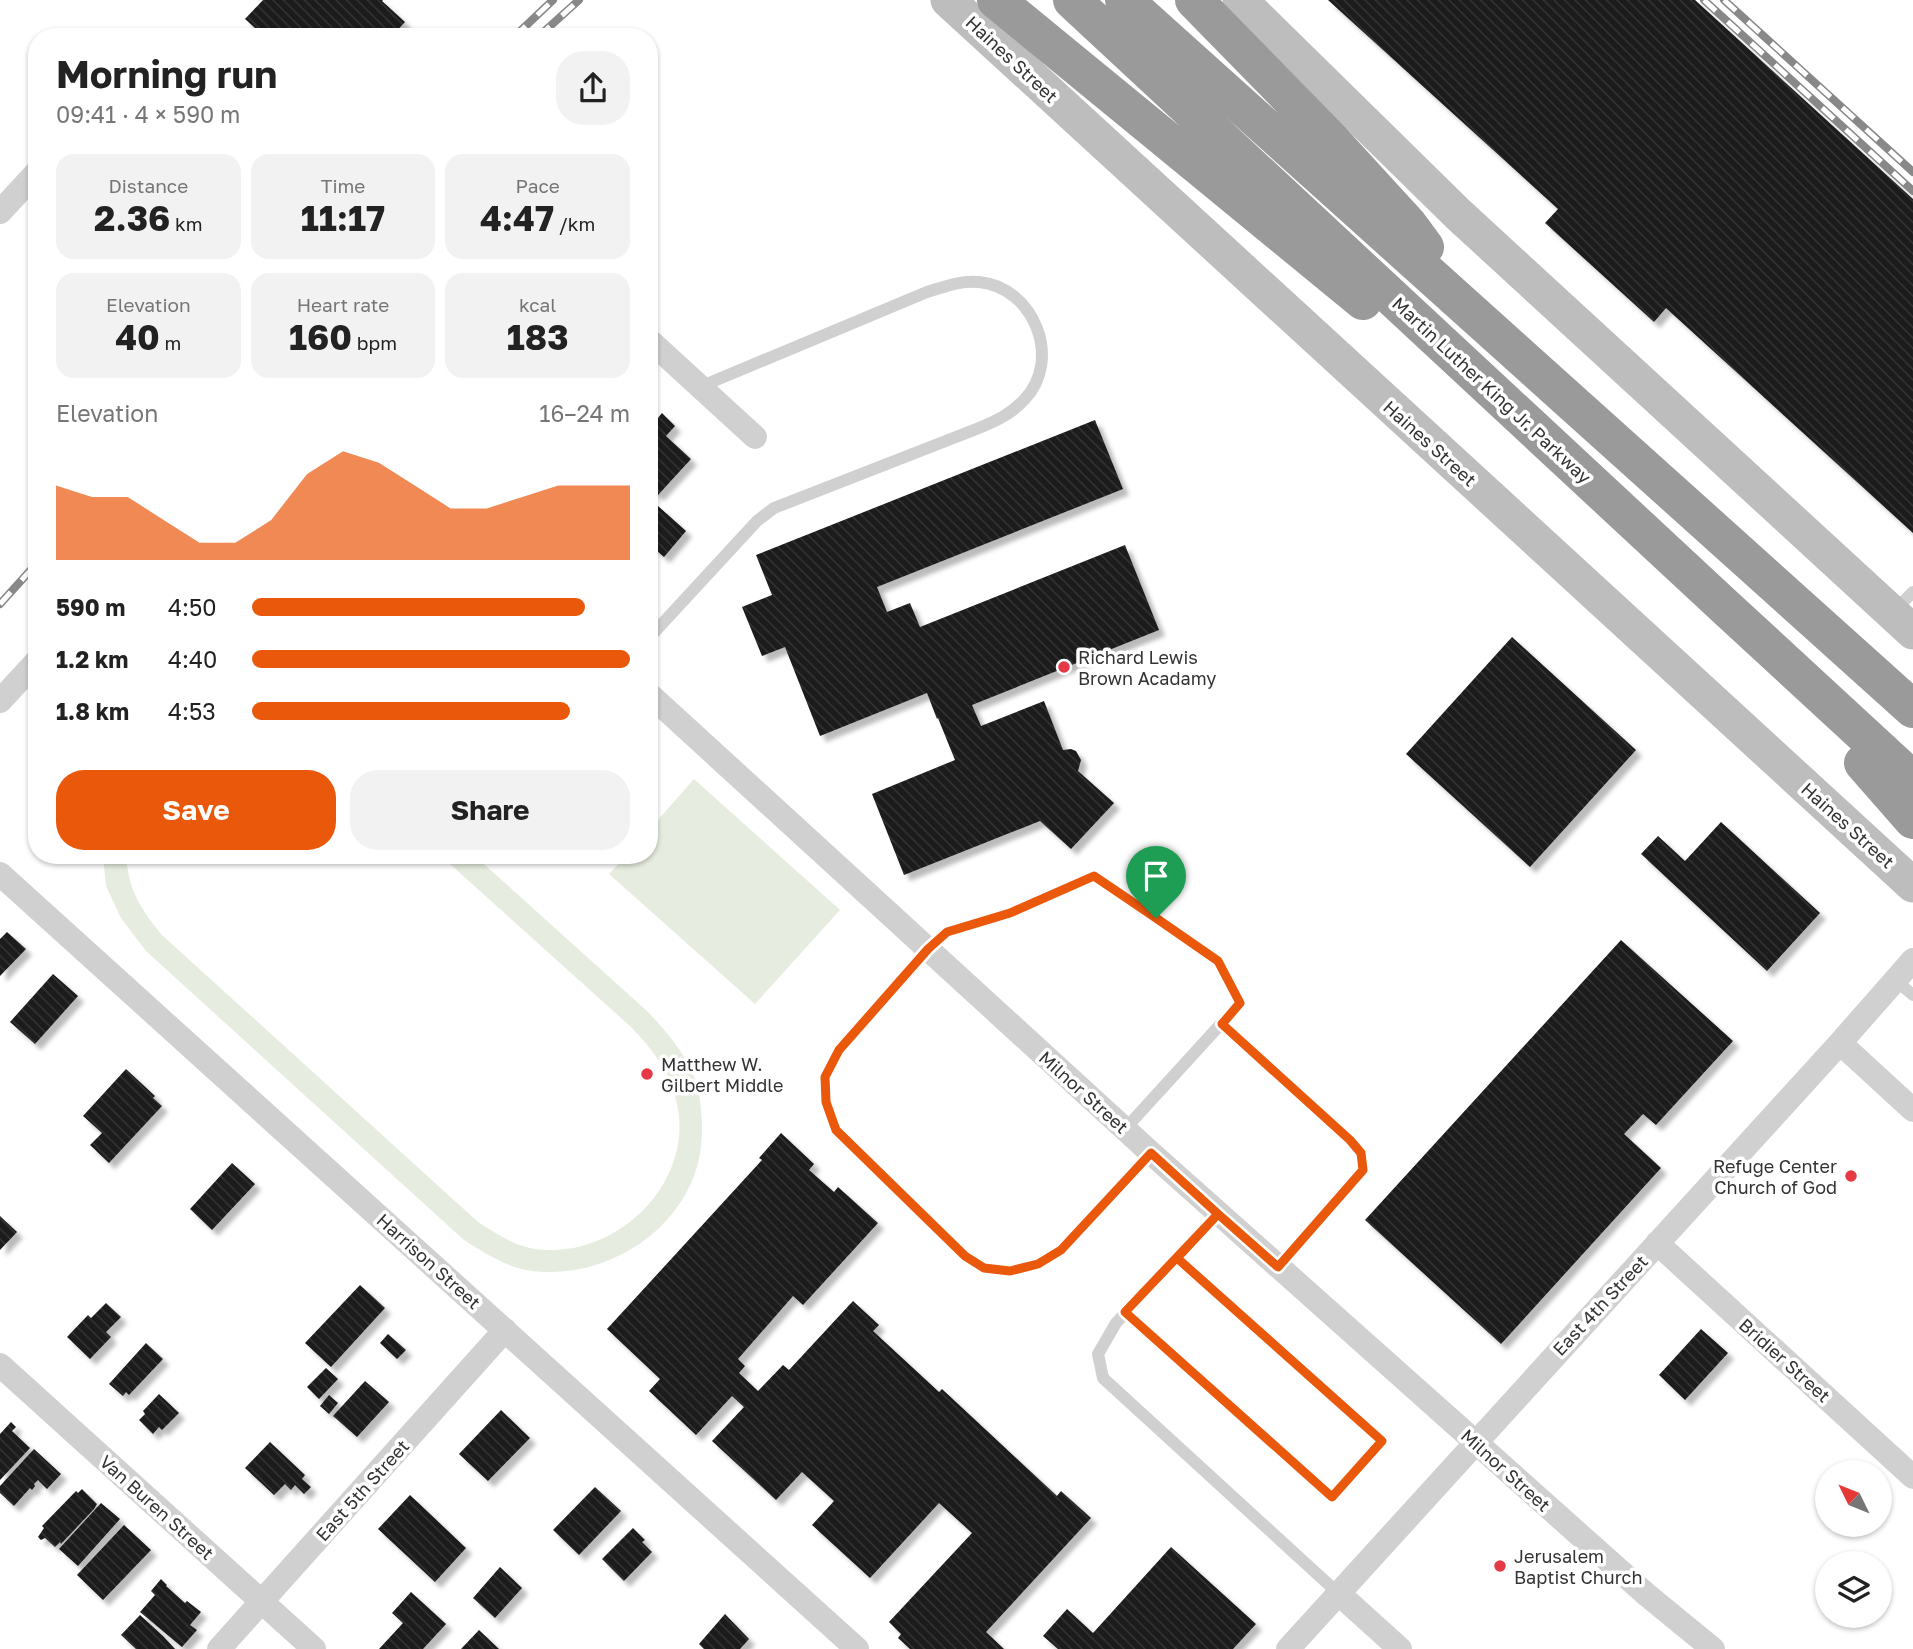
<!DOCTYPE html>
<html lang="en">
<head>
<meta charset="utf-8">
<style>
  body { margin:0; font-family:"Golos Text",sans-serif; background:#f2f2f2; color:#222; height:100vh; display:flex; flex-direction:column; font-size:26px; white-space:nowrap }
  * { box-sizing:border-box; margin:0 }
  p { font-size:23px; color:#767676 }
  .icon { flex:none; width:38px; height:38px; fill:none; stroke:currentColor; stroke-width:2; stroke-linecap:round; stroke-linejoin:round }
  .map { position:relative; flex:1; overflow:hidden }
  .side { position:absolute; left:28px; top:28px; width:630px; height:836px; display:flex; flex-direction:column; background:#fff; border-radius:28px; box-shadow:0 2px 5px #0004 }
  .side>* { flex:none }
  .needle { width:46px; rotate:313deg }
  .tools { position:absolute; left:1815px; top:1460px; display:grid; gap:14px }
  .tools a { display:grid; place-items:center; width:77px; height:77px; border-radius:50%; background:#fff; box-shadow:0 2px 5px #0004; font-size:35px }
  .pin { position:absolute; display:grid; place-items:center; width:60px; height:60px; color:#fff; margin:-72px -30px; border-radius:50% 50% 50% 0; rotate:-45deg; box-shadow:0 0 7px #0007 }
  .pin .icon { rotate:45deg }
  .round { display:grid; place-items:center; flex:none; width:74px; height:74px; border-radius:28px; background:#f2f2f2 }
  .overview { display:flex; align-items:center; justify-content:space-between; height:119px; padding:0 28px }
  h1 { font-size:38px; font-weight:700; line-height:52px }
  .figures { display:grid; grid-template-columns:repeat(3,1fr); gap:10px; height:119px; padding:7px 28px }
  .figures div { display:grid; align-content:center; border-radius:18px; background:#f2f2f2; text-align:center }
  .figures b { font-size:35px; font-weight:700 }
  .figures small { font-size:19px; font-weight:400 }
  .figures p { font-size:19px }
  .chart { height:196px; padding:14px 28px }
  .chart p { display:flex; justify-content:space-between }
  .chart svg { width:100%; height:126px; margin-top:7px; fill:#ea580c; opacity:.7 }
  .action { display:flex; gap:14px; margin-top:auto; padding:14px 28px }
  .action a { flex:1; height:80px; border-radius:28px; background:#ea580c; color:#fff; font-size:28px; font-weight:700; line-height:80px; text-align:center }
  .action a+a { background:#f2f2f2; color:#222 }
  ul { padding:0 28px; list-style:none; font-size:23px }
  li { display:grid; grid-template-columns:112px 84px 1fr; align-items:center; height:52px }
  li i { height:18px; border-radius:9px; background:#ea580c }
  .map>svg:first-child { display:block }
  .pitch { fill:#e6ecdf }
  .building { fill:url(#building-back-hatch); filter:url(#shadow) }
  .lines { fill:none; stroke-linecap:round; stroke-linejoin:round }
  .lane { stroke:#d0d0d0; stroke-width:12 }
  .street { stroke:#d0d0d0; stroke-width:24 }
  .secondary { stroke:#bdbdbd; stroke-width:35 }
  .highway { stroke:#9a9a9a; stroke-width:38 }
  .rail-casing { stroke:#888; stroke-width:8 }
  .rail { stroke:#fff; stroke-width:5; stroke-dasharray:16; stroke-linecap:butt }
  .route-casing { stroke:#fff; stroke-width:14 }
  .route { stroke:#ea580c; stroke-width:9 }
  .poi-dot { fill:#e63946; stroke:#fff; stroke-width:2.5 }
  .labels { text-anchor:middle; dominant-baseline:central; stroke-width:7; stroke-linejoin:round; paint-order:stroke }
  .street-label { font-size:18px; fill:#333; stroke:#fff }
  .poi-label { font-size:18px; fill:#333; stroke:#fff; text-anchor:start }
</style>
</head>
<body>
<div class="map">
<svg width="1913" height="1649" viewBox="0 0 1913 1649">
  <defs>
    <pattern id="building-back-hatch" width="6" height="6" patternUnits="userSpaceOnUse" patternTransform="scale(1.75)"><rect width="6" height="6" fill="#1a1a1a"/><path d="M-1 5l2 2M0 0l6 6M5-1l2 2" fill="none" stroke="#333"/></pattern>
    <filter id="shadow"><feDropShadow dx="6" dy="6" stdDeviation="2" flood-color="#0004"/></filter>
  </defs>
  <rect width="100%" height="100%" fill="#fff"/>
  <!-- pitch -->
  <path class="pitch" d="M 694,779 L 840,910 L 755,1004 L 609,874 L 626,856 L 649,856 L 649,830 Z
    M 103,856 L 126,856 C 129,891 140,908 162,935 L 478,1222 C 494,1232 511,1244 530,1248 C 611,1264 695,1186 677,1104 C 671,1073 652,1049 631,1027 L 441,856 L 475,856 L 647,1011 C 671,1036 696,1066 700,1101 C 703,1122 703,1150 696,1170 C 674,1239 596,1282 526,1270 C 503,1265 483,1252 464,1240 L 146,951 L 121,918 L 106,886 Z"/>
  <!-- building -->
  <path class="building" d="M 263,0 L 383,0 L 382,1 L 405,22 L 391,37 L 265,37 L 245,19 Z
    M 1328,0 L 1695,0 L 1913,199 L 1913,533 L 1666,308 L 1654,322 L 1545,223 L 1558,209 Z
    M 662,413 L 675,426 L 666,436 L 691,459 L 658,495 L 649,488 L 649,420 L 653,424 Z
    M 1095,420 L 1123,489 L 877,587 L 887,612 L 910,603 L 920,627 L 1125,545 L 1159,630 L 972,705 L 981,726 L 1044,701 L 1063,750 L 1071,749 L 1076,751 L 1081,760 L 1078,771 L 1114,803 L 1071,849 L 1040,821 L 904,875 L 872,794 L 955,760 L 938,718 L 937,719 L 927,693 L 820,736 L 785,647 L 762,656 L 742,607 L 772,595 L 756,555 Z
    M 658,506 L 686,531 L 664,557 L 649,544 L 649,516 Z
    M 1512,637 L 1636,750 L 1530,867 L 1406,754 Z
    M 1721,822 L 1820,913 L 1767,971 L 1641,854 L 1658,836 L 1685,861 Z
    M 7,932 L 26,949 L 0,976 L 0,939 Z
    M 1621,940 L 1733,1041 L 1656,1125 L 1643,1114 L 1624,1134 L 1661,1168 L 1501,1344 L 1365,1220 Z
    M 53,974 L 78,996 L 35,1044 L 10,1022 Z
    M 126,1069 L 155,1096 L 153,1098 L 162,1106 L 109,1163 L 90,1145 L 102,1133 L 83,1116 Z
    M 781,1133 L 814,1164 L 809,1170 L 834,1192 L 838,1187 L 878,1223 L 803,1305 L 793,1296 L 738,1359 L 745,1366 L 739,1373 L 758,1391 L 783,1365 L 789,1370 L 853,1301 L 879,1325 L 873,1331 L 939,1392 L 942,1389 L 1057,1496 L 1061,1491 L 1091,1518 L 986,1632 L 1004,1649 L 910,1649 L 898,1638 L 901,1634 L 889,1622 L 972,1533 L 939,1503 L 870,1578 L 812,1525 L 834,1501 L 802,1472 L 776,1500 L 712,1441 L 744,1407 L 732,1396 L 696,1435 L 649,1391 L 660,1379 L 607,1329 L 762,1160 L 759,1158 Z
    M 232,1163 L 255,1184 L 212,1230 L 190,1209 Z
    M 0,1216 L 17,1232 L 0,1250 Z
    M 360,1285 L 385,1308 L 331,1367 L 305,1343 Z
    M 106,1303 L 121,1317 L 106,1332 L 111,1337 L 90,1359 L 67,1337 L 88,1315 L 91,1318 Z
    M 1701,1329 L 1728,1353 L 1685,1400 L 1659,1375 Z
    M 388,1334 L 406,1350 L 397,1359 L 380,1343 Z
    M 146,1343 L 163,1359 L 129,1395 L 126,1392 L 123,1396 L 109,1384 Z
    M 326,1368 L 338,1379 L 319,1399 L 307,1387 Z
    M 365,1381 L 389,1402 L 357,1437 L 333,1416 Z
    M 159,1394 L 179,1413 L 162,1430 L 159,1427 L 153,1434 L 139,1420 L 145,1414 L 143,1411 Z
    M 329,1395 L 338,1403 L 329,1414 L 320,1406 Z
    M 501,1410 L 530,1438 L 488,1481 L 459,1454 Z
    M 11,1422 L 16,1427 L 12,1431 L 30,1448 L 0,1480 L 0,1434 Z
    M 270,1442 L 305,1475 L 302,1479 L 311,1487 L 304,1494 L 295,1485 L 291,1490 L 285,1484 L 274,1495 L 245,1468 Z
    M 34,1449 L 61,1474 L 47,1489 L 38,1480 L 34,1484 L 35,1486 L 32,1490 L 30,1488 L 14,1506 L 0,1493 L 0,1486 Z
    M 595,1487 L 621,1511 L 579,1555 L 553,1530 Z
    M 82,1489 L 97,1504 L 94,1509 L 61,1544 L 60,1542 L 55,1547 L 45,1538 L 41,1540 L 38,1537 L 44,1528 L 42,1526 L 76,1491 L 78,1493 Z
    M 410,1495 L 466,1548 L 435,1582 L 378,1529 Z
    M 101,1503 L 120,1519 L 78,1566 L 59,1549 Z
    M 124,1525 L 151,1550 L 103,1600 L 77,1575 Z
    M 633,1528 L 645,1540 L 642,1542 L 652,1552 L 624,1581 L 602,1559 Z
    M 1171,1547 L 1256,1624 L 1233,1649 L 1058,1649 L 1043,1636 L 1067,1609 L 1093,1633 Z
    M 500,1567 L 522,1588 L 495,1618 L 473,1598 Z
    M 161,1579 L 167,1585 L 166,1586 L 185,1603 L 187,1601 L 201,1612 L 190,1625 L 197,1630 L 182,1647 L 140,1612 L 155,1595 L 151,1591 Z
    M 411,1592 L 446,1624 L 423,1649 L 379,1649 L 403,1623 L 392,1613 Z
    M 725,1614 L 749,1639 L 740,1649 L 704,1649 L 699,1644 Z
    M 140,1615 L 163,1636 L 175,1649 L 136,1649 L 121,1635 Z
    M 479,1630 L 499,1649 L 461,1649 Z"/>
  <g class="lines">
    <!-- lane -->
    <path class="lane" d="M 1895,610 L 1913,592
      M 649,638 L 757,521 L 774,508 L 979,428 C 996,421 1011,414 1024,400 C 1063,360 1034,287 979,282 C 960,280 944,287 927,292 L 702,386
      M 1895,980 L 1913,995
      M 1221,1024 L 1351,1140 L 1361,1153 L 1363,1170 L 1278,1267
      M 1125,1129 L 1240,1003 L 1218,961 L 1094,876 L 1010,913 L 947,932 L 928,949 L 839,1050 L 825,1078 L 826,1102 L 836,1130 L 965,1256 L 984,1268 L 1010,1271 L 1038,1263 L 1061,1250 L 1151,1153
      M 1218,1214 L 1116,1323 L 1098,1354 L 1103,1378 L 1338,1593
      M 1125,1312 L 1332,1497 L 1382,1441 L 1177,1258"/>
    <!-- street -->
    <path class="street" d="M 0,212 L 37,172
      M 649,340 L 755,437
      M 649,694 L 1151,1153 L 1647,1595 L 1713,1649
      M 0,701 L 37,661
      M 0,874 L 857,1649
      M 1840,1043 L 1913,1110
      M 1657,1243 L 1913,1477
      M 0,1365 L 314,1649
      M 1338,1593 L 1400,1649
      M 219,1649 L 505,1330
      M 1288,1649 L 1840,1043 L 1913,960"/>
    <!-- secondary -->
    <path class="secondary" d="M 948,0 L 1913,885
      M 1240,0 L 1458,214 L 1913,632"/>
    <!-- highway -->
    <path class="highway" d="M 996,0 L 1363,301
      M 1072,0 C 1354,259 1631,522 1913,780
      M 1124,0 L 1913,709
      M 1194,0 L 1332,141 L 1408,224 L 1425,247
      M 1863,763 L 1913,820"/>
    <defs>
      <path id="rail" d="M 1704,0 L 1913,191
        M 1724,0 L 1913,172
        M 514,37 L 553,0
        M 538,37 L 579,0
        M 0,604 L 37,563"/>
    </defs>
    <!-- rail casing -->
    <use href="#rail" class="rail-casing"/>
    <!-- rail -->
    <use href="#rail" class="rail"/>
  </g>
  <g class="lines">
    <defs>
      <path id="route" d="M 1156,918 L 1094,876 L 1010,913 L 947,932 L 928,949 L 839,1050 L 825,1077 L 826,1102 L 836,1130 L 965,1256 L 984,1268 L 1010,1271 L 1038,1264 L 1061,1250 L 1151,1153 L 1218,1214 L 1125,1312 L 1332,1497 L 1382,1441 L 1177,1258 L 1218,1214 L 1278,1267 L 1363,1170 L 1361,1153 L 1350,1140 L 1222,1024 L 1240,1003 L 1218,961 L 1156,918"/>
    </defs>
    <!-- route casing -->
    <use href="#route" class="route-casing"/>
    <!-- route -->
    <use href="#route" class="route"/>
  </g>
  <!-- markers -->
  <g class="poi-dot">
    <circle cx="1064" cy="667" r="7"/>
    <circle cx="647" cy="1074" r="7"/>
    <circle cx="1851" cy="1176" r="7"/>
    <circle cx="1500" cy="1566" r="7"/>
  </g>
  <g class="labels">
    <!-- street labels -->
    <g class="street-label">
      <text transform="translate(1012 59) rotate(43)">Haines Street</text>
      <text transform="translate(1492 390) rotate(43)">Martin Luther King Jr. Parkway</text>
      <text transform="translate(1430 443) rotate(42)">Haines Street</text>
      <text transform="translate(1848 825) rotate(42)">Haines Street</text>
      <text transform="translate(1084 1092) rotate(42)">Milnor Street</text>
      <text transform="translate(429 1261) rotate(42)">Harrison Street</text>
      <text transform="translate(1600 1305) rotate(-47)">East 4th Street</text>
      <text transform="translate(1785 1360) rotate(42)">Bridier Street</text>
      <text transform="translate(1506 1470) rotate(42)">Milnor Street</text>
      <text transform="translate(362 1490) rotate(-48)">East 5th Street</text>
      <text transform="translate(157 1507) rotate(42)">Van Buren Street</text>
    </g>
    <!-- poi labels -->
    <g class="poi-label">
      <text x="1078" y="657">Richard Lewis<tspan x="1078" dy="21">Brown Acadamy</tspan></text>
      <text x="661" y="1064">Matthew W.<tspan x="661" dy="21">Gilbert Middle</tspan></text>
      <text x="1837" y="1166" text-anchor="end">Refuge Center<tspan x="1837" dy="21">Church of God</tspan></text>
      <text x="1514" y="1556">Jerusalem<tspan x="1514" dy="21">Baptist Church</tspan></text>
    </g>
  </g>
</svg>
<div class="tools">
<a><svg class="needle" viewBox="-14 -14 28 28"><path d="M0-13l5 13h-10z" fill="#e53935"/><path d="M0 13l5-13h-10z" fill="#767676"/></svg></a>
<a><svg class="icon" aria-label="layers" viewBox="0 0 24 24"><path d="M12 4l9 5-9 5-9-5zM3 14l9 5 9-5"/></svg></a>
</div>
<div class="pin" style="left:1156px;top:918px;background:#1e9e55"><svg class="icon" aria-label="arrive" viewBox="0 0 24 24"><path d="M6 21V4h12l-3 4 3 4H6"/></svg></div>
<section class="side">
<div class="overview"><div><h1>Morning run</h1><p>09:41 · 4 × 590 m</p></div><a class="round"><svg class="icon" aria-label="share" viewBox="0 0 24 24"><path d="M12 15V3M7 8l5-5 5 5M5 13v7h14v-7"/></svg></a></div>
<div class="figures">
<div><p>Distance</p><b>2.36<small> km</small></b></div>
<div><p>Time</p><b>11:17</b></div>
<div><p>Pace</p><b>4:47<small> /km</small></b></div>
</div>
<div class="figures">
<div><p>Elevation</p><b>40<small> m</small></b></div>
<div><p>Heart rate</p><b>160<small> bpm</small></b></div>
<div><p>kcal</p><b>183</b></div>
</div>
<div class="chart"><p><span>Elevation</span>16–24 m</p>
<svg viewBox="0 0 160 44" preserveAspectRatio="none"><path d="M0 44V18L10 22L20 22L30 30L40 38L50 38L60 30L70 14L80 6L90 10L100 18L110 26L120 26L130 22L140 18L150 18L160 18V44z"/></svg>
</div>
<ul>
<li><b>590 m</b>4:50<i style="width:88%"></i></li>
<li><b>1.2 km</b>4:40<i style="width:100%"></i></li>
<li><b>1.8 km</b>4:53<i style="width:84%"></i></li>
</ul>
<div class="action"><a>Save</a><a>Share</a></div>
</section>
</div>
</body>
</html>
